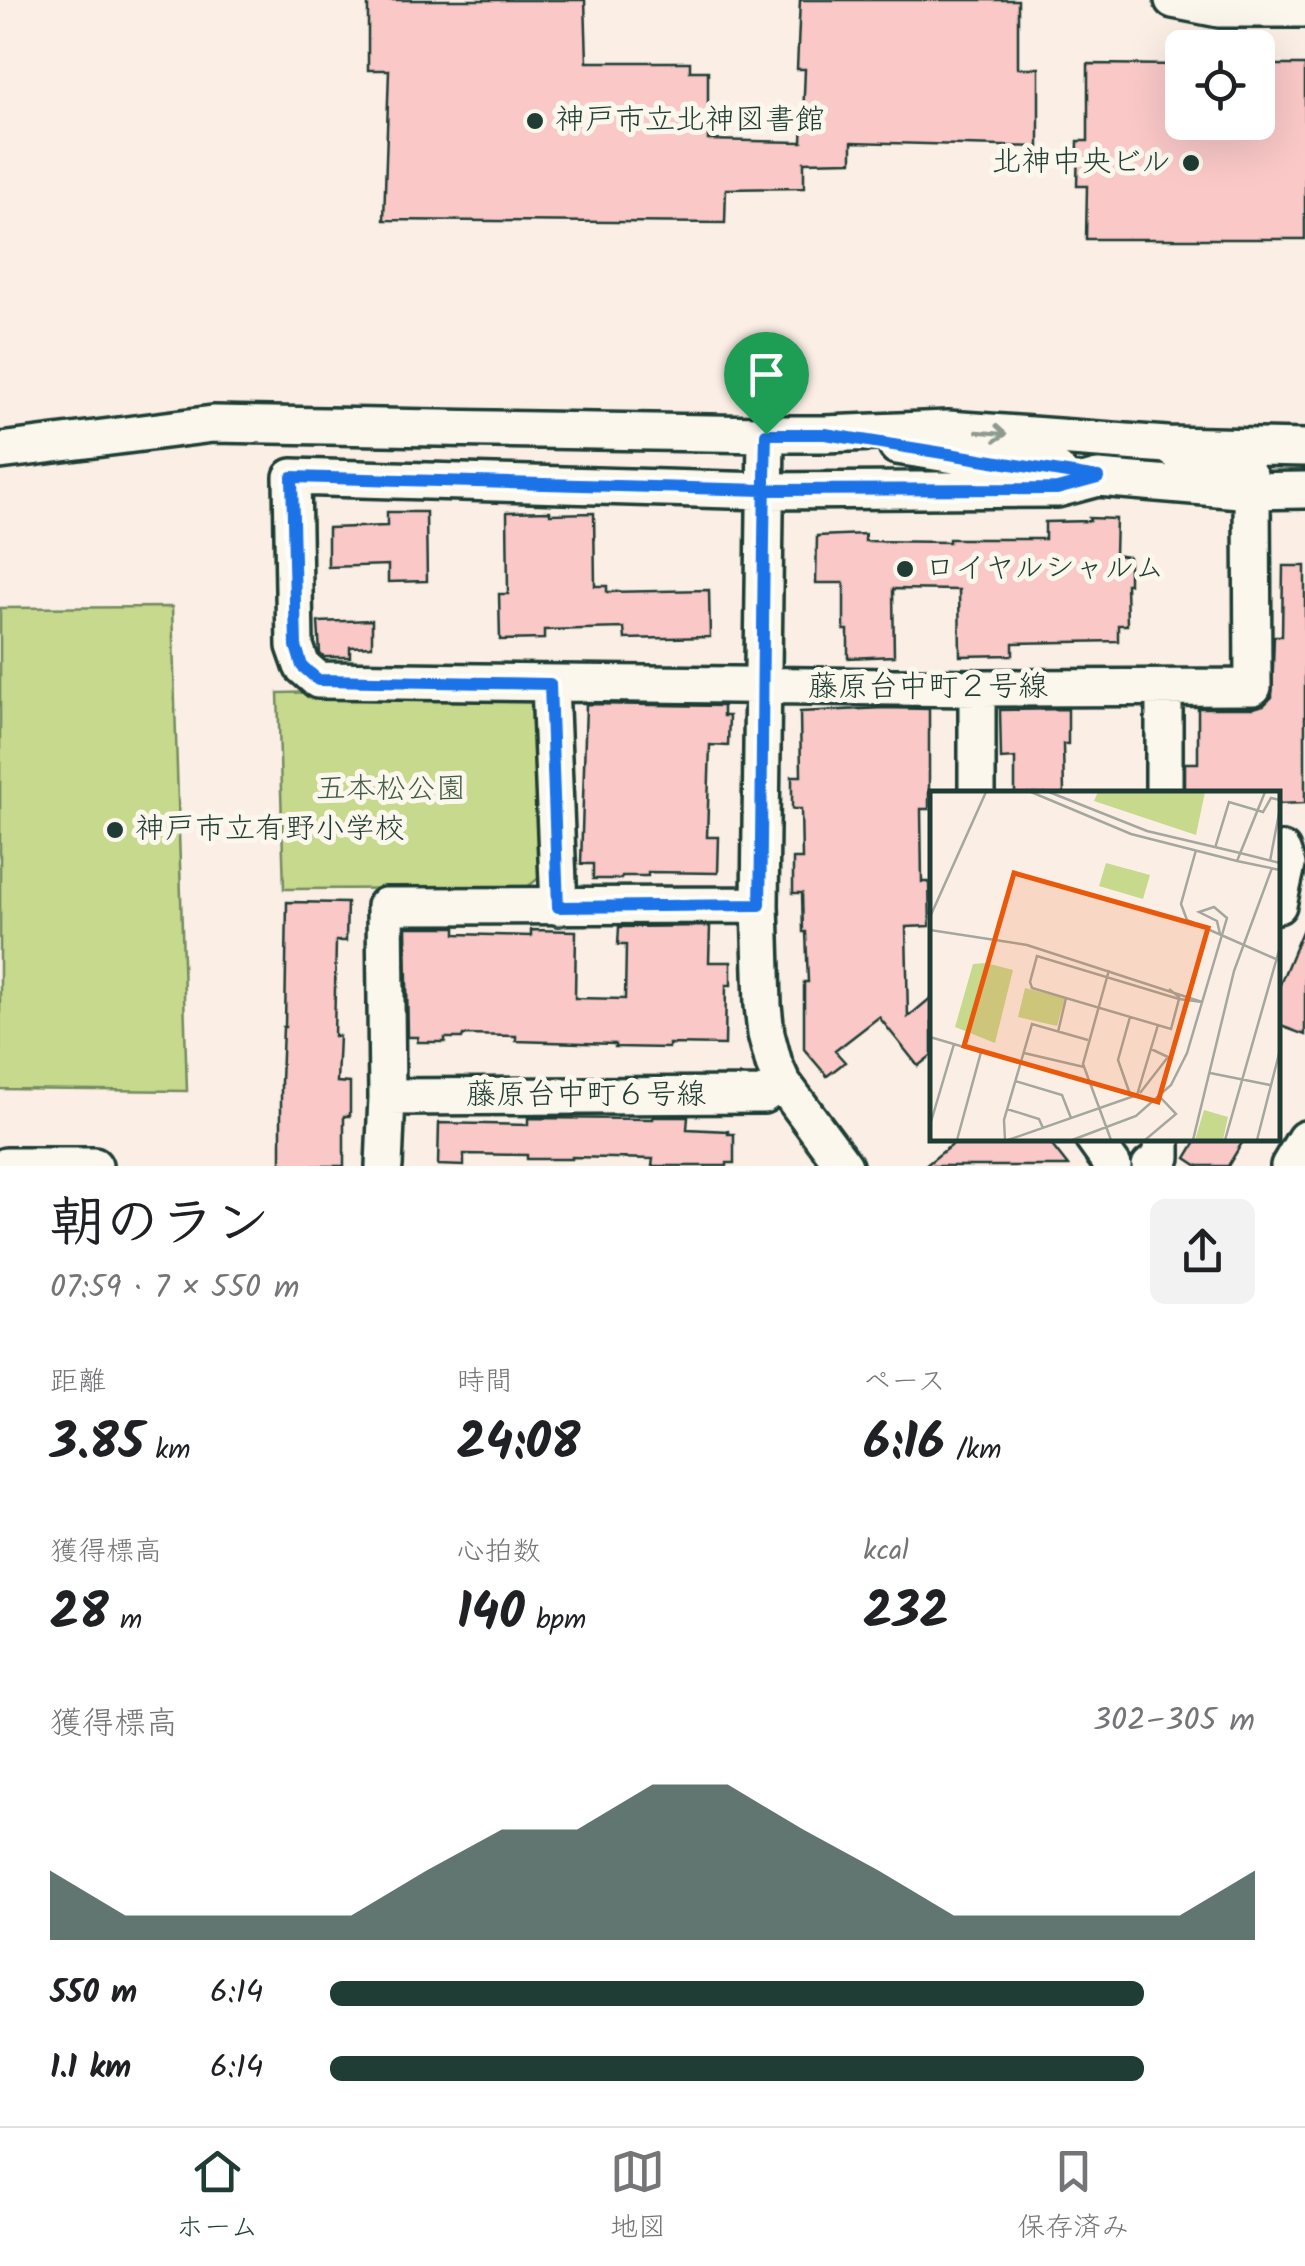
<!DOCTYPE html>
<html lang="ja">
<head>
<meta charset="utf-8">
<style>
  body { margin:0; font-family:Kalam,"Klee One",sans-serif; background:#f2f2f2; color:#202124; height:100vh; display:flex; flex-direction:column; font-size:38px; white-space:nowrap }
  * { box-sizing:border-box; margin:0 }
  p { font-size:32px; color:#757577 }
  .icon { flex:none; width:55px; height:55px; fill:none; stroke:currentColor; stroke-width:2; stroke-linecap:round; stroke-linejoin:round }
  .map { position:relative; height:1166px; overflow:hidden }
  .drawer { display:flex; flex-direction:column; background:#fff; flex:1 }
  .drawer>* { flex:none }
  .tools { position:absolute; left:1165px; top:30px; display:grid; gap:20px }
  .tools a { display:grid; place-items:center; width:110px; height:110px; border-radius:15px; background:#fff; box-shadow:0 10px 40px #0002; font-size:50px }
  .pin { position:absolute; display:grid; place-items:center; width:85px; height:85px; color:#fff; margin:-102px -42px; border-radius:50% 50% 50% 0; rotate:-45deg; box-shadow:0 0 10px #0007 }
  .pin .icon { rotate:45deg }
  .round { display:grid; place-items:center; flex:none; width:105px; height:105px; border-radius:15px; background:#f2f2f2 }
  .summary { display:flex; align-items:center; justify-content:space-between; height:170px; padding:0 50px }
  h1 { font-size:55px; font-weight:700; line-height:75px }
  .metrics { display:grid; grid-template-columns:repeat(3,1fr); gap:15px; height:170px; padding:10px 50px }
  .metrics div { display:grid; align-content:center }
  .metrics b { font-size:50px; font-weight:700 }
  .metrics small { font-size:28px; font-weight:400 }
  .metrics p { font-size:28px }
  .chart { height:280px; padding:20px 50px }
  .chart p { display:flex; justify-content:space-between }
  .chart svg { width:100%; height:180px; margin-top:10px; fill:#1f3d34; opacity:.7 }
  ul { padding:0 50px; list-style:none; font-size:32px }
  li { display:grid; grid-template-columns:160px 120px 1fr; align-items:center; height:75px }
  li i { height:25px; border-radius:12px; background:#1f3d34 }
  .dock { display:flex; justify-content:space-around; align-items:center; height:140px; border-top:2px solid #e0e0e0; background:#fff; font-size:28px; color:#757577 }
  .dock a { display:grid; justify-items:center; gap:5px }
  .dock .current { color:#1f3d34 }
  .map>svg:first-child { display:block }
  .green { fill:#c7d98d; stroke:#738b60; stroke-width:2.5 }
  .building { fill:#f9c8c7; stroke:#1f3d34; stroke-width:2.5 }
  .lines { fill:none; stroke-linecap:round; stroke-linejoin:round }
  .minor-casing { stroke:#1f3d34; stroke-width:42 }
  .minor { stroke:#fbf7ec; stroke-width:35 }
  .oneway { stroke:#8d9a90 }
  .route-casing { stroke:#fff; stroke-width:20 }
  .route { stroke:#1a73e8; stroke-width:12 }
  .poi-dot { fill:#1f3d34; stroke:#fbf7ec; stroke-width:4 }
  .labels { text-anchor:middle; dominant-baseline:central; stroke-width:10; stroke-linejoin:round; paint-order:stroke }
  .poi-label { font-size:30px; fill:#1f3d34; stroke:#fbf7ec; text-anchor:start }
  .street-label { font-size:30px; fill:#1f3d34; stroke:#fbf7ec }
  .park-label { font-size:30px; fill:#415c46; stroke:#fbf7ec }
  .inset-road { fill:none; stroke:#a3a79e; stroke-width:2.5 }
  .view { fill:#e8590c; fill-opacity:0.15; stroke:#e8590c; stroke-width:5 }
  .inset-edge { fill:none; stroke:#1f3d34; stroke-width:5 }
</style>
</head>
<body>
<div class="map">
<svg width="1305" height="1166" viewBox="0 0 1305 1166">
  <rect width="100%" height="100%" fill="#fbeee5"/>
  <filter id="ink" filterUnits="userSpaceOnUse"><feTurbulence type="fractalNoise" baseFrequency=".01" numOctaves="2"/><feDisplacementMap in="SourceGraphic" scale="20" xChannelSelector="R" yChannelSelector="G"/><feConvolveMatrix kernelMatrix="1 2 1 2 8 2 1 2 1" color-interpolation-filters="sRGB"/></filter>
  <g filter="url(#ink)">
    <!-- green -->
    <path class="green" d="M 172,607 L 187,1091 L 0,1089 L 0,608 Z
      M 540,688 L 544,874 L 526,888 L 284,889 L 278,693 Z"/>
    <!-- building -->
    <path class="building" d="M 368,0 L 585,0 L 587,62 L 690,62 L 690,71 L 708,71 L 708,140 L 802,142 L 805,69 L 797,69 L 800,0 L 1018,0 L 1018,68 L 1039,68 L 1039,147 L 852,142 L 852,161 L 804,162 L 804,188 L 726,189 L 725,223 L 384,220 L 389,70 L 368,70 Z
      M 1088,64 L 1182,65 L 1182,122 L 1258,122 L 1258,65 L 1305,65 L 1305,239 L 1086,239 L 1087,186 L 1077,186 L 1078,141 L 1088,141 Z
      M 550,511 L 550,514 L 594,513 L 595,586 L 607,586 L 607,592 L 709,590 L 710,637 L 625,639 L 624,628 L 544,630 L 544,639 L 500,640 L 499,594 L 508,594 L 507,512 Z
      M 387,512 L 426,512 L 427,581 L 388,582 L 388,565 L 328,567 L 328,528 L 387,526 Z
      M 1089,518 L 1116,519 L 1115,555 L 1129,557 L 1129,584 L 1126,584 L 1127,625 L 1118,625 L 1118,641 L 1013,643 L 1013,655 L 960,656 L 959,590 L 893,589 L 894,656 L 848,658 L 848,630 L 844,630 L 844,583 L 816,583 L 817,536 L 865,534 L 865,541 L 949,542 L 949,539 L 1045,539 L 1045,522 L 1090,521 Z
      M 1283,566 L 1305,566 L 1305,803 L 1278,804 L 1278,794 L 1185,794 L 1185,763 L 1198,763 L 1198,708 L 1254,708 L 1264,705 L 1272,697 L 1274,636 L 1282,636 Z
      M 372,620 L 372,646 L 350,647 L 350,657 L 324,657 L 320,654 L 318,622 Z
      M 586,704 L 723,706 L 723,716 L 729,716 L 728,746 L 710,745 L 707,837 L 719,837 L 718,873 L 648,872 L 648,876 L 622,876 L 621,879 L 593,879 L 593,864 L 581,864 Z
      M 884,708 L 929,709 L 929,809 L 921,809 L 922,882 L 929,882 L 930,926 L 906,927 L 908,1017 L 932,997 L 932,1055 L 918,1066 L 879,1017 L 835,1051 L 845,1062 L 827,1076 L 804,1049 L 804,982 L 808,982 L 806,932 L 803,932 L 802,893 L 793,893 L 793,859 L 802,859 L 801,809 L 792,809 L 792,776 L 801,776 L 800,712 Z
      M 1068,709 L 1068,744 L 1063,744 L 1064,794 L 1015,794 L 1015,758 L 1001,759 L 1000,710 Z
      M 287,902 L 347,903 L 346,941 L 336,941 L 334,1036 L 339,1036 L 337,1082 L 350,1083 L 350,1116 L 344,1116 L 344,1166 L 281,1166 L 281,1082 L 283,1027 L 285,1027 Z
      M 1305,924 L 1305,1035 L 1278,1025 L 1278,989 Z
      M 710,926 L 709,962 L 731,962 L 731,985 L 726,985 L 725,1045 L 669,1044 L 669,1048 L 615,1047 L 615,1044 L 516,1041 L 516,1036 L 463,1035 L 462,1038 L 445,1038 L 445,1042 L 417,1042 L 418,1037 L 408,1037 L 406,927 L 456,927 L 456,934 L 531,936 L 531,930 L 576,931 L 575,998 L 625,999 L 626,945 L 618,945 L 619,927 Z
      M 653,1117 L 688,1117 L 687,1129 L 728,1131 L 728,1134 L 734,1134 L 734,1163 L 727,1163 L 727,1166 L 652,1166 L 653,1159 L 572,1157 L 572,1159 L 527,1159 L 527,1155 L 464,1154 L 464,1166 L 438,1165 L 439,1123 L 528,1125 L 528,1118 L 653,1119 Z
      M 960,1138 L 1046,1138 L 1068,1166 L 925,1166 Z
      M 1198,1138 L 1245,1138 L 1228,1166 L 1198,1166 L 1186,1158 Z"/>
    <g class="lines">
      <defs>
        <path id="minor" d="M 1173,0 L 1219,9 L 1305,9
          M 766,434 L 760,905 L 763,1005 L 766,1034 L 774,1064 L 782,1082 L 844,1166
          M 1167,445 L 1197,465 L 1245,471 L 1250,478 L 1252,491 L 1253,687 L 977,688 L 318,680 L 302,666 L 295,646 L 292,477 L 764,491 L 1057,489 L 1098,478 L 1252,491 L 1305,490
          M 897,446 L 1058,471
          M 0,451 L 213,424 L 766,434 L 825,434 L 948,429 L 1167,445 L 1305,448
          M 550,684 L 559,907
          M 977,688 L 977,794
          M 1164,794 L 1164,689
          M 1278,851 L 1282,851 L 1287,865 L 1278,905
          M 387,1097 L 763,1095 L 782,1082
          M 1093,1138 L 1113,1166
          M 6,1166 L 94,1166
          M 384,1166 L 387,1097 L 385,906 L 760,905
          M 1150,1166 L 1162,1157 L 1162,1138
          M 1289,1166 L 1305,1139"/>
      </defs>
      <!-- minor casing -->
      <use href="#minor" class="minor-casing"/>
      <!-- minor -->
      <use href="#minor" class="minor"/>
    </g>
    <!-- one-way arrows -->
    <defs><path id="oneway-shaft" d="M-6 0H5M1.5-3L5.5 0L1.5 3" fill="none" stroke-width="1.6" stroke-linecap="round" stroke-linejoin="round" transform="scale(2.5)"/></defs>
    <use class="oneway" href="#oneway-shaft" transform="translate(992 433) rotate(5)"/>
  </g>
  <g class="lines" filter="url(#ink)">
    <defs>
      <path id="route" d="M 766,434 C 762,591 763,748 760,905 L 558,907 L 550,684 L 318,680 L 302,666 L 296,646 L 292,477 L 764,490 L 1057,489 L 1098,478 L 825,434 L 766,434"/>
    </defs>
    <!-- route casing -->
    <use href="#route" class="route-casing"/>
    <!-- route -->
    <use href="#route" class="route"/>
  </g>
  <!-- markers -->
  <g class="poi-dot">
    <circle cx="535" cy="121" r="10"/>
    <circle cx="1191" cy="163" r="10"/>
    <circle cx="905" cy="569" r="10"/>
    <circle cx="115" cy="830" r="10"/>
  </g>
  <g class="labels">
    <!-- poi labels -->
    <g class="poi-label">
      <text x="555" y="121">神戸市立北神図書館</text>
      <text x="1171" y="163" text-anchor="end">北神中央ビル</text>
      <text x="925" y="569">ロイヤルシャルム</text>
      <text x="135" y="830">神戸市立有野小学校</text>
    </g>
    <!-- street labels -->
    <g class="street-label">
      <text x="928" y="688">藤原台中町２号線</text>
      <text x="586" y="1096">藤原台中町６号線</text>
    </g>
    <!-- park labels -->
    <g class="park-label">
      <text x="391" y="790">五本松公園</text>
    </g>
  </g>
  <!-- overview -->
  <g transform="translate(930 791)">
    <rect width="350" height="350" fill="#fbeee5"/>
    <path d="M 168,1 L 275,1 L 266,44 L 164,10 ZM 176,72 L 220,84 L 213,108 L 169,95 ZM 56,172 L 83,179 L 65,252 L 25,236 L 43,173 ZM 95,197 L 135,207 L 127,235 L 88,226 ZM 274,319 L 298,326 L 293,349 L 265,349 Z" fill="#c7d98d"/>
    <path class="inset-road" d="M 101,1 L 201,43 L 307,70 L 335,1M 119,1 L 217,40 L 310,62M 285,57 L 299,11 L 333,21 L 341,7 L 350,9M 266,59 L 251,113 L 257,129 L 348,169M 310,62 L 350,72M 307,70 L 350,79M 340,70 L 350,17M 0,126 L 56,1M 0,139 L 97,154 L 272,211M 179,179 L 153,273 L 181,349M 239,198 L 249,206 L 249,208 L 241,238 L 102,197 L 100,191 L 107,165 L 249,208 L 272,211M 200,226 L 188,269 L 201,306M 128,241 L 136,207M 0,246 L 51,261 L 27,349M 94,262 L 154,276M 280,282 L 340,294M 85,290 L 132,304 L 141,327M 210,302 L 238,266 L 221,258M 77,318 L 109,328 L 113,337M 0,334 L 24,253M 75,349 L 74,329 L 102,233 L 158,249M 78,349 L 207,304 L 228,234M 142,349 L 206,325 L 241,294 L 257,262 L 297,127 L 284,116 L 269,121 L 287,130 L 290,143M 215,349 L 246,323 L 230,306M 263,349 L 304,180 L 342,77M 295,349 L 350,156M 327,349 L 350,259"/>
    <path class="view" d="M 84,82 L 278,137 L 228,311 L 34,255 Z"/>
    <rect width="350" height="350" class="inset-edge"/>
  </g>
</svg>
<div class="tools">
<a><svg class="icon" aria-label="locate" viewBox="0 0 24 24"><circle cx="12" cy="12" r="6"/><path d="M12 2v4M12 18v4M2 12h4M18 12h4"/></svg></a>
</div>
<div class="pin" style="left:766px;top:434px;background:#1e9e55"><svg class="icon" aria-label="arrive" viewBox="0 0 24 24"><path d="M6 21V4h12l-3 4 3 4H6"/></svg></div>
</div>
<section class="drawer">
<div class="summary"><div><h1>朝のラン</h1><p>07:59 · 7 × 550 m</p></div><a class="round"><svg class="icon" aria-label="share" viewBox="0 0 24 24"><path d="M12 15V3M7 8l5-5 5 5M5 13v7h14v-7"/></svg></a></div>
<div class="metrics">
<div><p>距離</p><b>3.85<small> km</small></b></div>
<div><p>時間</p><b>24:08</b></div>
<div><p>ペース</p><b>6:16<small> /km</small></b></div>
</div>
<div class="metrics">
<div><p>獲得標高</p><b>28<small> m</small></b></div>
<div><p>心拍数</p><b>140<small> bpm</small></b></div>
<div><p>kcal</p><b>232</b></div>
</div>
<div class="chart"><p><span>獲得標高</span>302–305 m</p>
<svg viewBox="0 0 160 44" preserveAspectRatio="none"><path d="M0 44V27L10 38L20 38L30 38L40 38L50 27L60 17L70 17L80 6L90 6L100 17L110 27L120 38L130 38L140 38L150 38L160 27V44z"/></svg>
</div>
<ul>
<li><b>550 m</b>6:14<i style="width:88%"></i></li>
<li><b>1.1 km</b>6:14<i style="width:88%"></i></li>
</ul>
</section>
<nav class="dock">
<a class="current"><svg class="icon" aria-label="home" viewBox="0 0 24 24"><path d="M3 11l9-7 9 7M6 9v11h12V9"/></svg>ホーム</a>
<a><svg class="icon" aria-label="map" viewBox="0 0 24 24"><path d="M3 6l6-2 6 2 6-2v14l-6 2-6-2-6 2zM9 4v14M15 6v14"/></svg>地図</a>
<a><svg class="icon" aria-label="saved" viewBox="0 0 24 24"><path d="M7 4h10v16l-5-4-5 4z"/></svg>保存済み</a>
</nav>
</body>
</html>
